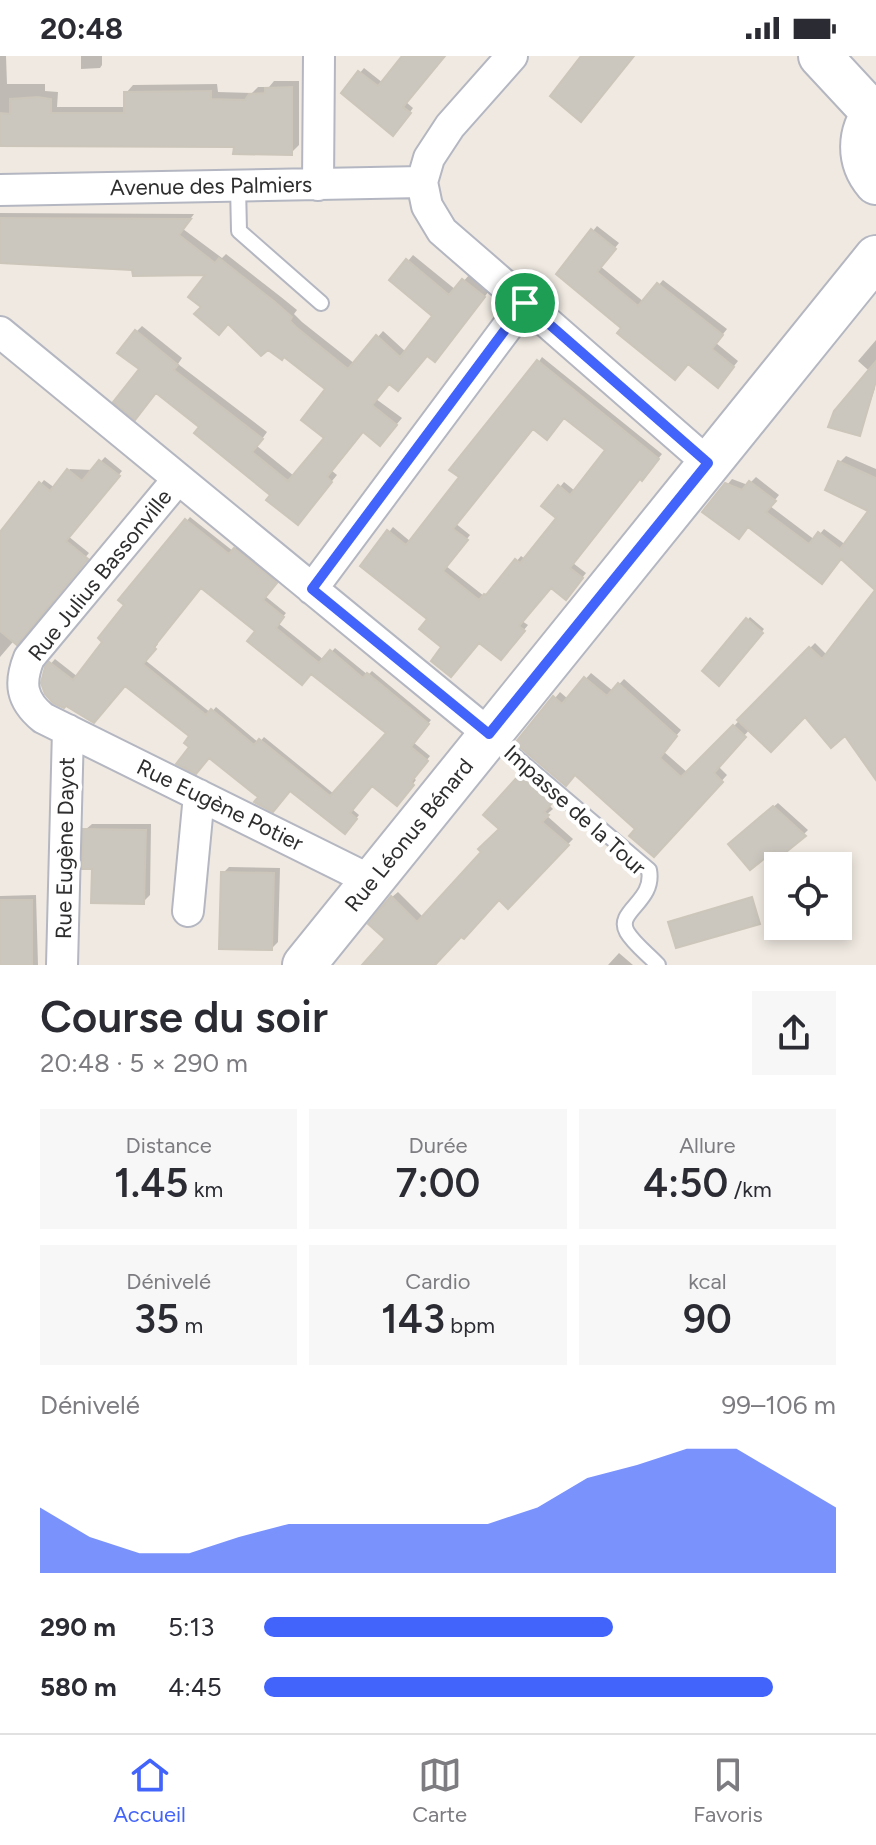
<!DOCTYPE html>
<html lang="fr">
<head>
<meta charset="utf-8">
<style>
  body { margin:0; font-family:Figtree,sans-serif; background:#f7f7f7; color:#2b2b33; height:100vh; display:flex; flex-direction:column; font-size:30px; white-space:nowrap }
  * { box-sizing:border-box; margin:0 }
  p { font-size:26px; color:#7c7c81 }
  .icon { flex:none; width:44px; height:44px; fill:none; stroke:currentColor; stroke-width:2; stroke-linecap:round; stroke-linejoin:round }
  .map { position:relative; height:909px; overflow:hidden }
  .sheet { display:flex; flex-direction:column; background:#fff; flex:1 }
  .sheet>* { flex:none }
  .controls { position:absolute; left:764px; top:796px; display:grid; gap:16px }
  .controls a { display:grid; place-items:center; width:88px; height:88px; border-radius:0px; background:#fff; box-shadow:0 4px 12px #0003; font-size:40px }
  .pin { position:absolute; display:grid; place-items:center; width:68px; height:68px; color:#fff; margin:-34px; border:4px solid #fff; border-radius:50%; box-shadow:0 2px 8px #0007 }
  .round { display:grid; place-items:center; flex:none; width:84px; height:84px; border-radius:0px; background:#f7f7f7 }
  .head { display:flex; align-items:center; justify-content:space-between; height:136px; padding:0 40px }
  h1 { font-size:44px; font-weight:600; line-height:60px }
  .stats { display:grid; grid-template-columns:repeat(3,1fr); gap:12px; height:136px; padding:8px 40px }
  .stats div { display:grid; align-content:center; border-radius:0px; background:#f7f7f7; text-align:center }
  .stats b { font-size:40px; font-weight:600 }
  .stats small { font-size:22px; font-weight:400 }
  .stats p { font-size:22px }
  .chart { height:224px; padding:16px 40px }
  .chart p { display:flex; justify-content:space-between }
  .chart svg { width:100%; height:144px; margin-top:8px; fill:#4264fb; opacity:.7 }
  ul { padding:0 40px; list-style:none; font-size:26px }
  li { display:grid; grid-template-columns:128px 96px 1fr; align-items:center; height:60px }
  li i { height:20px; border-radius:10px; background:#4264fb }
  .status { display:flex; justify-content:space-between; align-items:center; height:56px; padding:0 40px; background:#fff; direction:ltr }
  .status svg { height:22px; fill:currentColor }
  .tabs { display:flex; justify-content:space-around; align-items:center; height:112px; border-top:2px solid #e1e1e2; background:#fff; font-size:22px; color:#7c7c81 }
  .tabs a { display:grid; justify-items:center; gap:4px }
  .tabs .selected { color:#4264fb }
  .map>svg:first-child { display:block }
  .shadow { fill:#0003; fill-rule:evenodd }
  .building { fill:#cbc7bf; stroke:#cbc5ba; stroke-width:2; fill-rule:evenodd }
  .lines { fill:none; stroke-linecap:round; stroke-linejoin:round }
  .lane-casing { stroke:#b4b7c1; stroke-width:18 }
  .street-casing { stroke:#b4b7c1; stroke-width:34 }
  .secondary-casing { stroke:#b4b7c1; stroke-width:46 }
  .lane { stroke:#fff; stroke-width:14 }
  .street { stroke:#fff; stroke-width:30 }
  .secondary { stroke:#fff; stroke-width:42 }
  .route-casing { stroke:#fff; stroke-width:16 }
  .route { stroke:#4264fb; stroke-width:10 }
  .labels { text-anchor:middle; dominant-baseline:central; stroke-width:8; stroke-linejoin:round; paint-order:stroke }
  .street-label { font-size:22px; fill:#2e2e2e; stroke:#fff }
</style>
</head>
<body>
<div class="status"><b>20:48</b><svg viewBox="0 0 49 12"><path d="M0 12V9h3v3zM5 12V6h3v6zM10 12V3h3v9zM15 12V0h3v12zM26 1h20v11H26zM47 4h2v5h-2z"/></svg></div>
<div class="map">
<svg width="876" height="909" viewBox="0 0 876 909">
  <rect width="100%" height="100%" fill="#efe9e1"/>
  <!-- shadow -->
  <path class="shadow" d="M 0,0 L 6,0 L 7,28 L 45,28 L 45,35 L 58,36 L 57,51 L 126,51 L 126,37 L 133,29 L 217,28 L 218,36 L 252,37 L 258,31 L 269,31 L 274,25 L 299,25 L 299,89 L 291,97 L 236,89 L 0,88 Z
    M 81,0 L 102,0 L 102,9 L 100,12 L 81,13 Z
    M 405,0 L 444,0 L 406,46 L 413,52 L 397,74 L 343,37 L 364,12 L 383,27 Z
    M 0,157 L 194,158 L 183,173 L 222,202 L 226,198 L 281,241 L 297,254 L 294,258 L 302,266 L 355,308 L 383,275 L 406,296 L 435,260 L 408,205 L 413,199 L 456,234 L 469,219 L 489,235 L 440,298 L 427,298 L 390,326 L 376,343 L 402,362 L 385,382 L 363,374 L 331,414 L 337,419 L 303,460 L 273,438 L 142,313 L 136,276 L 142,270 L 182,302 L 178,308 L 267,376 L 257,390 L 294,420 L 327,382 L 328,333 L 285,298 L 203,251 L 209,217 L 0,207 Z
    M 597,170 L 619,187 L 600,210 L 644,246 L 663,224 L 727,273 L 716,287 L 738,305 L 723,324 L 624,271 L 559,217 Z
    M 876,284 L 876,321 L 858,305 Z
    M 542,301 L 662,398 L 646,418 L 640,421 L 573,507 L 586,517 L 570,537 L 551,529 L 522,565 L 528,569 L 505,597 L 479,584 L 444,591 L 430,563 L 363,509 L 393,471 L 411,486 L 462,421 ZM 564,360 L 608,394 L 575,435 L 564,426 L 560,431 L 558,462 L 525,503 L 521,500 L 491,536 L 484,540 L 446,510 L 470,479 L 455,467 L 533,370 Z
    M 861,326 L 875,332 L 860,378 Z
    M 846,400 L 876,413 L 876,443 L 828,433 L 840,406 Z
    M 105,401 L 122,415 L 68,480 L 89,497 L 0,601 L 0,479 L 44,424 L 55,432 L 70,413 L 93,414 Z
    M 756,421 L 779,439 L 770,450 L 815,484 L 824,473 L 846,489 L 876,453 L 876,533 L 842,501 L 827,520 L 727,429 L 732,423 L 748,429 Z
    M 190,461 L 233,495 L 239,489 L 279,522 L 265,540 L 286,557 L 278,567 L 324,604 L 335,592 L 368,619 L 372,615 L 431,664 L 413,686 L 430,700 L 413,721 L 416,724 L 397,747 L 372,727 L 352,753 L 359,759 L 349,772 L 290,733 L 260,741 L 209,699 L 192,691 L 192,680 L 126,628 L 94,665 L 47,612 L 55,603 L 78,621 L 105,585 L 127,549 L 121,544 ZM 202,529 L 389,677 L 334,738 L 264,681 L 259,687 L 216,651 L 211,657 L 145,604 L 158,588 L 156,586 Z
    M 876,536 L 876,716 L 845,677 L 805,658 L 750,673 L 718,710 L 727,719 L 654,799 L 638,773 L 575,717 L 518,687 L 560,636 L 568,643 L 591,617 L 613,635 L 624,623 L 681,674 L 663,695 L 688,717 L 815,587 L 827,599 Z
    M 750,561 L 764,573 L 719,627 L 705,615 Z
    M 527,713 L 557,739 L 549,749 L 553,753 L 546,759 L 573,783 L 508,850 L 500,841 L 432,909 L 365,909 L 387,882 L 392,841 L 398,836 L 424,862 L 502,773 L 486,759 Z
    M 778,747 L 808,774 L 804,778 L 780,798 L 775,792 L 735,784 Z
    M 92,768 L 151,768 L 150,839 L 143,846 L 94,811 L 85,774 Z
    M 229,811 L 280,812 L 278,886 L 272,892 L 223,817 Z
    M 838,833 L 846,859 L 838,866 Z
    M 36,839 L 38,909 L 0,909 L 0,840 Z
    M 619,897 L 633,909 L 608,909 Z"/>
  <!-- building -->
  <path class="building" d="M 402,0 L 445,0 L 403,51 L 411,57 L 393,80 L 341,37 L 358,15 L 378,30 Z
    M 581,0 L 634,0 L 581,66 L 550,40 Z
    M 292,31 L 292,99 L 233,98 L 234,91 L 0,90 L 0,57 L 10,58 L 10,43 L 38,41 L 51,43 L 51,57 L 124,57 L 124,36 L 211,35 L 211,43 L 245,44 L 249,38 L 265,37 L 265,32 Z
    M 0,162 L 191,163 L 179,179 L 215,207 L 219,202 L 275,246 L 292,261 L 290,265 L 296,271 L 348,313 L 376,279 L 400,301 L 432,260 L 389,224 L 406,203 L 449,239 L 462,223 L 485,241 L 435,306 L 427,300 L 398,335 L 389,328 L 372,349 L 397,369 L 380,390 L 363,376 L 327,421 L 332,426 L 298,469 L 266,444 L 270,439 L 194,377 L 199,371 L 156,337 L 135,364 L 113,346 L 139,313 L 117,297 L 135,274 L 178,309 L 174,314 L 263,383 L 252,396 L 288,425 L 324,382 L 301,364 L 325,333 L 284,301 L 282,304 L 268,294 L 261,300 L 228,268 L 219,279 L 194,258 L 201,251 L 188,241 L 205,219 L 133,220 L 132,214 L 0,207 Z
    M 591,173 L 616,193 L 597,216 L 638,250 L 657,227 L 723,279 L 712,293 L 734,311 L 718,332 L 688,308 L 675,324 L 617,277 L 621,272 L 556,218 Z
    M 537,304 L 659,403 L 642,425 L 640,423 L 570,512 L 583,522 L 566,544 L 551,532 L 519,570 L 525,575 L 501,604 L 479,587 L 451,621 L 431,605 L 441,591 L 419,573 L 427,563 L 360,510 L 387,474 L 406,489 L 459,421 L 449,414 ZM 564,362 L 605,394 L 570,439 L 558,429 L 541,450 L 556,462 L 520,507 L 515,503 L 486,539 L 484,538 L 479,544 L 443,515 L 468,484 L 453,473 L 533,373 L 547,384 Z
    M 876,305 L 876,325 L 860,380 L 828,371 L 834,355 Z
    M 99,404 L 120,420 L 66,485 L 88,503 L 17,589 L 0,575 L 0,476 L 39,426 L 50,435 L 67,413 L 82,425 Z
    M 838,405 L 876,422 L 876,724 L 845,680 L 831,692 L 805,661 L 771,696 L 737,664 L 809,591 L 822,603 L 875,534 L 841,503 L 822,528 L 748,471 L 739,483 L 702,456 L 725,427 L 742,434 L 749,425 L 776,445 L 766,456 L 809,488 L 818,476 L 840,493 L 868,455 L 825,434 Z
    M 185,463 L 229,498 L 234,492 L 277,527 L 263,544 L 284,561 L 276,572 L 319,607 L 330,594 L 363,622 L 367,617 L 429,668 L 411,691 L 428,705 L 411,726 L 414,729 L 397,750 L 372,730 L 350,757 L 357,763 L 345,778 L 290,735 L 273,756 L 254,746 L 258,741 L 209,702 L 196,718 L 176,708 L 189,691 L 184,687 L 189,680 L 125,630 L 94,667 L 66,650 L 64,652 L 53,647 L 45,638 L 41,627 L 45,611 L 49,606 L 73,624 L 102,586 L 98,582 L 124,549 L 118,544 ZM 201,532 L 255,575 L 247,585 L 302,629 L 311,618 L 386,677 L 330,740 L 259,683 L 254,689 L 211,653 L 206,659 L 143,608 L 156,593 L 154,591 Z
    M 746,562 L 763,577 L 719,630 L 702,615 Z
    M 584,621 L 607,640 L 618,627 L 677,680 L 660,702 L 681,721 L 733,669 L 746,681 L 714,717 L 723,726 L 654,801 L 629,780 L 635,773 L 575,719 L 566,730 L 515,687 L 553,640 L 562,648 Z
    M 520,718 L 553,746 L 544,756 L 549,759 L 542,766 L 569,789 L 508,853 L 499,844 L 464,883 L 461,881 L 435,909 L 362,909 L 385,883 L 368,868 L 379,854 L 391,840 L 417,866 L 481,796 L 478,793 L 499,773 L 483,759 Z
    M 773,750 L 806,780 L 780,801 L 774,795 L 750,814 L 728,788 Z
    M 83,773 L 146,774 L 144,848 L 91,847 L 92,813 L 82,813 Z
    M 221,816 L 274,817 L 272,894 L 219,893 Z
    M 752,841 L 760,868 L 676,892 L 668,866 Z
    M 0,844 L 32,844 L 32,909 L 0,909 Z"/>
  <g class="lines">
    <defs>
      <path id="lane" d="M 238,130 L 239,175 L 321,247
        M 491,680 L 649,814 C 655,846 615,855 627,876 C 634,888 649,899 658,909"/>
      <path id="street" d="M 318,129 L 319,0
        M 0,134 L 422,126
        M 525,247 L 708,407
        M 0,276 L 489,678
        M 178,423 L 29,602 C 19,627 21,644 43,662 L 372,825
        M 312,533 L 525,247 L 442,175 L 427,150 L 422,126 L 429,102 L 450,70 L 512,0
        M 188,855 L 199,739
        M 62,909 L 68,674"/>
      <path id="secondary" d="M 820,0 L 873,57
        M 876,54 C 858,76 857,105 876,127
        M 304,909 L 876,201"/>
    </defs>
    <!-- lane casing -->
    <use href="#lane" class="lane-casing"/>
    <!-- street casing -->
    <use href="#street" class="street-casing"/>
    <!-- secondary casing -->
    <use href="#secondary" class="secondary-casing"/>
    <!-- lane -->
    <use href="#lane" class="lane"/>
    <!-- street -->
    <use href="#street" class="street"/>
    <!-- secondary -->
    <use href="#secondary" class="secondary"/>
  </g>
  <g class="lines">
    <defs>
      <path id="route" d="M 525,247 L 708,407 L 489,678 L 312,533 Z"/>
    </defs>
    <!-- route casing -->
    <use href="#route" class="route-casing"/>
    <!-- route -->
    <use href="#route" class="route"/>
  </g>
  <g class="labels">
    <!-- street labels -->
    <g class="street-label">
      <text transform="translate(211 130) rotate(-1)">Avenue des Palmiers</text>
      <text transform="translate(100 519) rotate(-51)">Rue Julius Bassonville</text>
      <text transform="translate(220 749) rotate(26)">Rue Eugène Potier</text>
      <text transform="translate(575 754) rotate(42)">Impasse de la Tour</text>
      <text transform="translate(409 779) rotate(-51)">Rue Léonus Bénard</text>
      <text transform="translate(65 792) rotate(-89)">Rue Eugène Dayot</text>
    </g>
  </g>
</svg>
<div class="controls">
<a><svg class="icon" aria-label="locate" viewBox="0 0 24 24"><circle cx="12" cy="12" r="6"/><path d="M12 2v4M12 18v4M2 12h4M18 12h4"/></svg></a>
</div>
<div class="pin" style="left:525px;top:247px;background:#1e9e55"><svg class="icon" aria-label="arrive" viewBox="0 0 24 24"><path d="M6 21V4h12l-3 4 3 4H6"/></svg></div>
</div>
<section class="sheet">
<div class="head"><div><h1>Course du soir</h1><p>20:48 · 5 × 290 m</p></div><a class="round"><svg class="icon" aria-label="share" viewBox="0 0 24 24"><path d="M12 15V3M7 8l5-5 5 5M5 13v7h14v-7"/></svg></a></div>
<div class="stats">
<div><p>Distance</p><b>1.45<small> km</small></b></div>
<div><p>Durée</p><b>7:00</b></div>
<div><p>Allure</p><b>4:50<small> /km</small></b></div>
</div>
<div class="stats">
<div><p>Dénivelé</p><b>35<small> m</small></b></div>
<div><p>Cardio</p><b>143<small> bpm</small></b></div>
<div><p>kcal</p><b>90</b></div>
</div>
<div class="chart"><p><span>Dénivelé</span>99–106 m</p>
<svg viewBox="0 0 160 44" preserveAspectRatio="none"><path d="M0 44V24L10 33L20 38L30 38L40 33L50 29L60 29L70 29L80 29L90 29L100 24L110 15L120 11L130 6L140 6L150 15L160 24V44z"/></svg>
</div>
<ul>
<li><b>290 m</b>5:13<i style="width:61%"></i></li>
<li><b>580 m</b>4:45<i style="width:89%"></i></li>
</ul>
</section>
<nav class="tabs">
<a class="selected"><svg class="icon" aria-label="home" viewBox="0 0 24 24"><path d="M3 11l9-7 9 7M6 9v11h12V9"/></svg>Accueil</a>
<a><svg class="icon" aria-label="map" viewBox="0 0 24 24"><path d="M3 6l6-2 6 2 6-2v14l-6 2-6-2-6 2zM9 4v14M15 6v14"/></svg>Carte</a>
<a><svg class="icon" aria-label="saved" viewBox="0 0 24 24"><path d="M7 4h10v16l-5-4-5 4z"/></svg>Favoris</a>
</nav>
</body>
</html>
